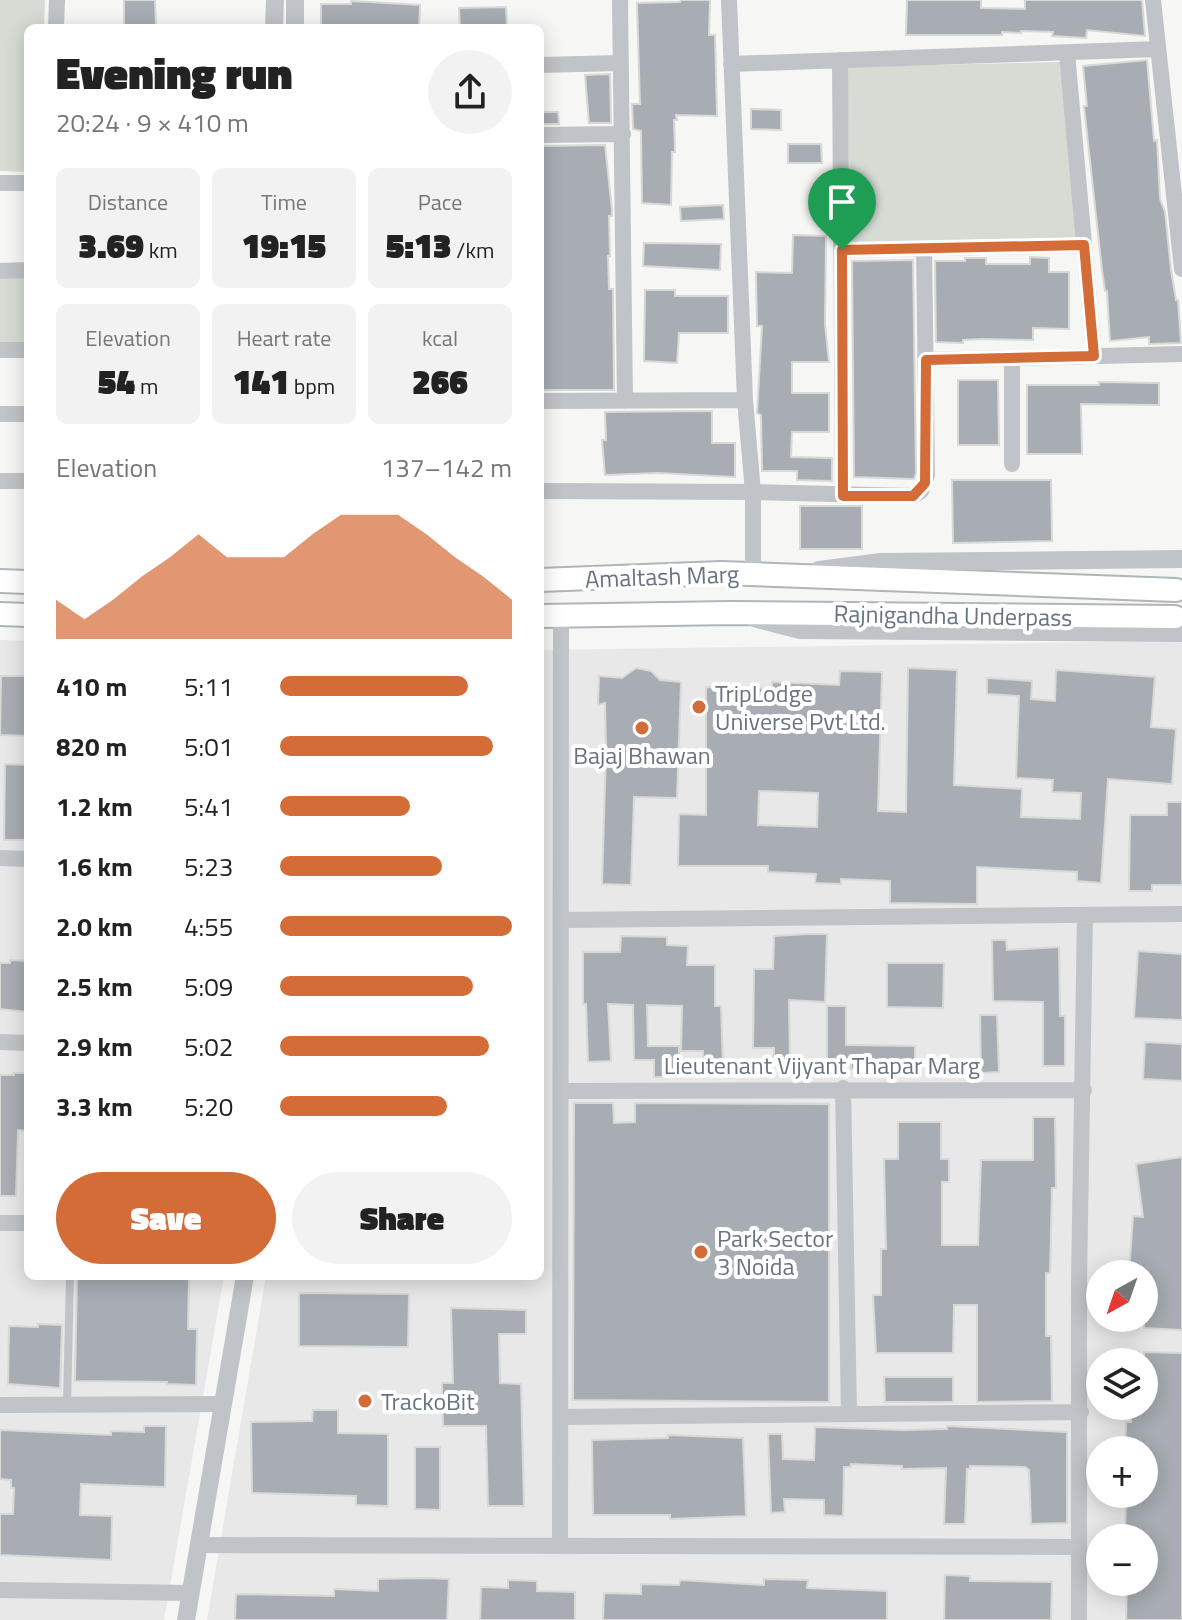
<!DOCTYPE html>
<html lang="en">
<head>
<meta charset="utf-8">
<style>
  body { margin:0; font-family:"Titillium Web",sans-serif; background:#f2f2f2; color:#222; height:100vh; display:flex; flex-direction:column; font-size:30px; white-space:nowrap }
  * { box-sizing:border-box; margin:0 }
  p { font-size:26px; color:#767676 }
  .icon { flex:none; width:44px; height:44px; fill:none; stroke:currentColor; stroke-width:2; stroke-linecap:round; stroke-linejoin:round }
  .map { position:relative; flex:1; overflow:hidden }
  .side { position:absolute; left:24px; top:24px; width:520px; height:1256px; display:flex; flex-direction:column; background:#fff; border-radius:12px; box-shadow:0 4px 20px #0003 }
  .side>* { flex:none }
  .needle { width:52px; rotate:220deg }
  .fabs { position:absolute; left:1086px; top:1260px; display:grid; gap:16px }
  .fabs a { display:grid; place-items:center; width:72px; height:72px; border-radius:50%; background:#fff; box-shadow:0 4px 20px #0003; font-size:40px }
  .pin { position:absolute; display:grid; place-items:center; width:68px; height:68px; color:#fff; margin:-82px -34px; border-radius:50% 50% 50% 0; rotate:-45deg; box-shadow:0 0 8px #0007 }
  .pin .icon { rotate:45deg }
  .round { display:grid; place-items:center; flex:none; width:84px; height:84px; border-radius:42px; background:#f2f2f2 }
  .head { display:flex; align-items:center; justify-content:space-between; height:136px; padding:0 32px }
  h1 { font-size:44px; font-weight:800; line-height:60px }
  .metrics { display:grid; grid-template-columns:repeat(3,1fr); gap:12px; height:136px; padding:8px 32px }
  .metrics div { display:grid; align-content:center; border-radius:12px; background:#f2f2f2; text-align:center }
  .metrics b { font-size:34px; font-weight:800 }
  .metrics small { font-size:22px; font-weight:400 }
  .metrics p { font-size:22px }
  .chart { height:224px; padding:16px 32px }
  .chart p { display:flex; justify-content:space-between }
  .chart svg { width:100%; height:144px; margin-top:8px; fill:#d46c37; opacity:.7 }
  .cta { display:flex; gap:16px; margin-top:auto; padding:16px 32px }
  .cta a { flex:1; height:92px; border-radius:48px; background:#d46c37; color:#fff; font-size:32px; font-weight:800; line-height:92px; text-align:center }
  .cta a+a { background:#f2f2f2; color:#222 }
  ul { padding:0 32px; list-style:none; font-size:26px }
  li { display:grid; grid-template-columns:128px 96px 1fr; align-items:center; height:60px }
  li i { height:20px; border-radius:10px; background:#d46c37 }
  .map>svg:first-child { display:block }
  .built { fill:#e7e8e7; fill-rule:evenodd }
  .green { fill:#d6dbd4 }
  .building { fill:#a7adb3; stroke:#d8d8d6; stroke-width:2; fill-rule:evenodd }
  .lines { fill:none; stroke-linecap:round; stroke-linejoin:round }
  .secondary-casing { stroke:#b0b5ba; stroke-width:26 }
  .service { stroke:#c0c3c7; stroke-width:8 }
  .minor { stroke:#c0c3c7; stroke-width:16 }
  .tertiary { stroke:#c0c3c7; stroke-width:18 }
  .secondary { stroke:#fff; stroke-width:22 }
  .route-casing { stroke:#fff; stroke-width:16 }
  .route { stroke:#d46c37; stroke-width:10 }
  .poi-dot { fill:#d46c37; stroke:#fff; stroke-width:3 }
  .labels { text-anchor:middle; dominant-baseline:central; stroke-width:8; stroke-linejoin:round; paint-order:stroke }
  .street-label { font-size:24px; fill:#687482; stroke:#fff }
  .poi-label { font-size:24px; fill:#687482; stroke:#fff; text-anchor:start }
</style>
</head>
<body>
<div class="map">
<svg width="1182" height="1620" viewBox="0 0 1182 1620">
  <rect width="100%" height="100%" fill="#f6f7f4"/>
  <!-- built -->
  <path class="built" d="M 0,640 L 28,641 L 28,1276 L 224,1276 L 164,1620 L 0,1620 Z
    M 1182,641 L 1182,1620 L 207,1620 L 266,1276 L 540,1276 L 540,650 ZM 1100,1274 L 1144,1274 L 1144,1318 L 1100,1318 ZM 1100,1362 L 1144,1362 L 1144,1406 L 1100,1406 ZM 1100,1450 L 1144,1450 L 1144,1494 L 1100,1494 ZM 1100,1538 L 1144,1538 L 1144,1582 L 1100,1582 Z"/>
  <!-- green -->
  <path class="green" d="M 0,0 L 45,0 L 44,28 L 28,28 L 28,172 L 0,171 Z
    M 1062,62 L 1077,238 L 851,242 L 847,67 Z
    M 28,270 L 28,350 L 0,350 L 0,271 Z"/>
  <!-- building -->
  <path class="building" d="M 124,0 L 155,0 L 156,28 L 124,28 Z
    M 681,0 L 710,0 L 709,35 L 715,35 L 717,116 L 676,115 L 677,120 L 674,120 L 675,152 L 672,152 L 671,205 L 642,203 L 641,131 L 633,129 L 632,104 L 640,104 L 637,3 L 680,2 Z
    M 907,0 L 981,0 L 981,8 L 1025,9 L 1025,0 L 1142,0 L 1145,36 L 1087,30 L 1086,38 L 1052,36 L 1053,32 L 1021,31 L 1021,33 L 1002,32 L 1002,35 L 906,35 Z
    M 351,1 L 420,5 L 419,28 L 321,28 L 321,4 L 351,4 Z
    M 506,7 L 507,28 L 460,28 L 459,8 Z
    M 1147,60 L 1154,141 L 1157,140 L 1160,199 L 1165,212 L 1171,270 L 1176,300 L 1178,300 L 1181,343 L 1149,344 L 1149,337 L 1110,341 L 1107,291 L 1105,291 L 1102,270 L 1084,106 L 1087,106 L 1083,66 Z
    M 610,74 L 611,123 L 589,123 L 585,75 Z
    M 751,109 L 781,110 L 781,130 L 751,129 Z
    M 540,112 L 558,112 L 559,124 L 540,124 Z
    M 788,144 L 821,144 L 822,163 L 788,163 Z
    M 605,145 L 612,210 L 612,216 L 609,216 L 610,256 L 608,256 L 609,289 L 613,289 L 614,390 L 540,390 L 540,146 Z
    M 723,205 L 724,219 L 681,221 L 680,207 Z
    M 793,235 L 826,236 L 825,325 L 829,362 L 792,362 L 792,393 L 829,393 L 829,432 L 792,432 L 791,457 L 832,458 L 832,481 L 797,480 L 797,471 L 762,471 L 761,415 L 757,413 L 762,326 L 757,326 L 756,272 L 792,273 Z
    M 644,243 L 721,244 L 720,270 L 643,266 Z
    M 1030,257 L 1049,258 L 1049,272 L 1069,272 L 1069,329 L 1033,328 L 1033,340 L 982,339 L 963,340 L 963,343 L 936,342 L 935,261 L 965,261 L 965,258 L 986,258 L 986,264 L 1030,264 Z
    M 913,260 L 916,473 L 914,479 L 854,477 L 852,261 Z
    M 645,290 L 675,290 L 675,296 L 728,296 L 728,333 L 679,333 L 677,363 L 644,361 Z
    M 958,380 L 998,380 L 999,445 L 958,445 Z
    M 1099,382 L 1159,383 L 1159,405 L 1081,404 L 1082,454 L 1027,454 L 1027,385 L 1099,385 Z
    M 712,411 L 712,443 L 735,443 L 735,477 L 658,473 L 605,475 L 602,440 L 606,440 L 605,412 Z
    M 952,480 L 1051,480 L 1052,541 L 953,543 Z
    M 800,506 L 862,506 L 862,549 L 800,549 Z
    M 636,668 L 651,671 L 660,680 L 681,682 L 677,798 L 634,797 L 631,885 L 602,884 L 606,751 L 605,703 L 598,705 L 599,676 L 622,678 Z
    M 908,668 L 957,670 L 954,785 L 1022,789 L 1021,817 L 1080,819 L 1081,793 L 1052,792 L 1053,780 L 1016,778 L 1019,696 L 987,694 L 987,678 L 1032,681 L 1031,699 L 1055,701 L 1056,670 L 1155,677 L 1151,727 L 1176,729 L 1172,784 L 1108,779 L 1101,883 L 1077,881 L 1077,872 L 977,867 L 977,904 L 890,903 L 890,881 L 841,879 L 841,884 L 815,883 L 816,874 L 768,872 L 768,866 L 678,866 L 679,814 L 706,815 L 706,687 L 772,688 L 772,682 L 839,685 L 840,671 L 882,672 L 878,811 L 906,812 ZM 759,791 L 818,793 L 817,827 L 758,825 Z
    M 1,676 L 28,676 L 28,736 L 0,735 Z
    M 5,764 L 28,765 L 28,840 L 4,840 Z
    M 1167,802 L 1182,802 L 1182,885 L 1152,885 L 1152,891 L 1129,891 L 1130,815 L 1167,815 Z
    M 808,934 L 827,934 L 825,1002 L 789,1000 L 790,1062 L 774,1062 L 774,1048 L 753,1048 L 754,969 L 773,969 L 774,936 Z
    M 621,936 L 667,937 L 667,945 L 688,946 L 687,965 L 715,965 L 715,1006 L 721,1006 L 723,1066 L 703,1067 L 703,1051 L 681,1051 L 682,1006 L 647,1005 L 648,1046 L 679,1046 L 679,1077 L 654,1077 L 654,1060 L 634,1060 L 633,1005 L 608,1004 L 611,1061 L 588,1062 L 586,1004 L 583,1004 L 583,952 L 620,952 Z
    M 992,940 L 1006,940 L 1007,950 L 1059,947 L 1060,1016 L 1065,1016 L 1065,1066 L 1043,1066 L 1043,1002 L 993,1001 Z
    M 1138,951 L 1182,954 L 1182,1020 L 1134,1018 Z
    M 10,960 L 28,961 L 28,1012 L 0,1009 L 0,963 L 10,963 Z
    M 887,963 L 944,963 L 943,1008 L 887,1007 Z
    M 827,1006 L 846,1006 L 846,1045 L 915,1046 L 915,1069 L 851,1069 L 851,1065 L 827,1065 Z
    M 980,1015 L 997,1015 L 999,1072 L 981,1073 Z
    M 1145,1042 L 1182,1044 L 1182,1081 L 1143,1079 Z
    M 14,1073 L 28,1073 L 28,1131 L 18,1130 L 16,1196 L 0,1196 L 0,1075 L 14,1075 Z
    M 574,1103 L 613,1103 L 614,1123 L 635,1122 L 635,1103 L 829,1104 L 829,1402 L 573,1400 Z
    M 1033,1117 L 1055,1117 L 1056,1188 L 1052,1188 L 1050,1273 L 1046,1273 L 1046,1336 L 1051,1336 L 1052,1401 L 977,1402 L 977,1305 L 954,1305 L 953,1353 L 876,1353 L 873,1295 L 881,1295 L 881,1249 L 886,1249 L 884,1159 L 898,1159 L 898,1122 L 941,1122 L 941,1159 L 949,1159 L 949,1182 L 942,1182 L 942,1245 L 978,1245 L 981,1160 L 1033,1160 Z
    M 1182,1157 L 1182,1330 L 1144,1328 L 1144,1274 L 1129,1274 L 1133,1216 L 1143,1217 L 1136,1164 Z
    M 77,1276 L 189,1276 L 188,1329 L 197,1329 L 196,1385 L 167,1384 L 167,1382 L 75,1381 Z
    M 299,1293 L 409,1294 L 408,1347 L 299,1346 Z
    M 451,1308 L 526,1310 L 526,1334 L 499,1334 L 500,1383 L 521,1384 L 524,1506 L 488,1506 L 486,1426 L 443,1426 L 442,1383 L 453,1383 Z
    M 38,1324 L 62,1325 L 60,1388 L 8,1384 L 9,1326 L 38,1327 Z
    M 1144,1352 L 1182,1353 L 1182,1620 L 1126,1620 L 1127,1582 L 1144,1582 L 1144,1535 L 1125,1535 L 1126,1494 L 1144,1494 L 1144,1450 L 1125,1450 L 1126,1422 L 1131,1422 L 1131,1406 L 1144,1406 Z
    M 884,1377 L 953,1377 L 953,1402 L 885,1402 Z
    M 313,1410 L 338,1410 L 338,1433 L 388,1434 L 388,1506 L 356,1505 L 356,1496 L 252,1493 L 251,1422 L 312,1421 Z
    M 144,1426 L 166,1426 L 165,1487 L 81,1484 L 80,1515 L 112,1516 L 111,1560 L 0,1555 L 0,1514 L 13,1514 L 14,1488 L 11,1488 L 11,1480 L 0,1479 L 0,1430 L 111,1435 L 111,1431 L 144,1432 Z
    M 947,1426 L 1067,1432 L 1067,1523 L 1031,1524 L 1029,1470 L 1025,1467 L 970,1466 L 970,1469 L 967,1469 L 965,1524 L 944,1524 L 946,1468 L 902,1469 L 902,1466 L 851,1464 L 851,1467 L 844,1467 L 843,1516 L 824,1515 L 824,1500 L 784,1499 L 785,1512 L 771,1513 L 768,1434 L 782,1434 L 783,1459 L 814,1460 L 815,1427 L 903,1430 L 947,1429 Z
    M 668,1435 L 743,1438 L 746,1516 L 670,1519 L 670,1515 L 593,1515 L 592,1440 L 668,1438 Z
    M 415,1447 L 440,1447 L 440,1510 L 415,1509 Z
    M 945,1575 L 970,1576 L 970,1581 L 1052,1582 L 1051,1620 L 944,1620 Z
    M 424,1578 L 449,1579 L 447,1620 L 235,1620 L 236,1594 L 334,1596 L 334,1589 L 378,1591 L 378,1579 Z
    M 764,1579 L 808,1580 L 807,1588 L 887,1591 L 887,1620 L 603,1620 L 604,1593 L 641,1594 L 641,1584 L 679,1585 L 680,1580 L 764,1585 Z
    M 508,1580 L 537,1581 L 537,1591 L 575,1592 L 575,1620 L 480,1620 L 481,1587 L 508,1588 Z"/>
  <g class="lines">
    <defs>
      <path id="secondary" d="M 540,580 L 721,573 L 1176,590
        M 0,581 L 28,582
        M 0,614 L 28,615
        M 540,616 L 731,613 L 1175,617"/>
    </defs>
    <!-- secondary casing -->
    <use href="#secondary" class="secondary-casing"/>
    <!-- service -->
    <path class="service" d="M 67,1404 L 70,1276"/>
    <!-- minor -->
    <path class="minor" d="M 620,0 L 625,401
      M 729,0 L 745,400 L 753,492 L 753,573
      M 1153,0 L 1182,269
      M 56,28 L 57,0
      M 1067,53 L 1094,356
      M 840,60 L 843,496
      M 731,64 L 1158,49
      M 540,65 L 620,63
      M 540,135 L 623,134
      M 0,183 L 28,183
      M 842,250 L 1084,245
      M 0,271 L 28,270
      M 0,350 L 28,350
      M 926,360 L 1182,354
      M 540,401 L 745,400
      M 0,414 L 28,414
      M 1012,464 L 1012,358
      M 0,481 L 28,481
      M 540,491 L 753,492 L 913,496 L 921,491 L 927,475 L 924,248
      M 0,858 L 28,859
      M 561,920 L 1182,914
      M 0,1042 L 28,1043
      M 843,1088 L 849,1414
      M 561,1091 L 1084,1090
      M 0,1223 L 28,1223
      M 0,1405 L 223,1404
      M 561,1417 L 1081,1412
      M 199,1545 L 1079,1547
      M 560,1546 L 561,616
      M 0,1590 L 190,1593
      M 1079,1620 L 1079,1282 L 1085,915"/>
    <!-- tertiary -->
    <path class="tertiary" d="M 274,28 L 275,0
      M 295,28 L 295,0
      M 819,570 L 881,562 L 1182,559
      M 754,618 L 800,630 L 1182,633
      M 186,1620 L 245,1276"/>
    <!-- secondary -->
    <use href="#secondary" class="secondary"/>
  </g>
  <g class="lines">
    <defs>
      <path id="route" d="M 1084,245 L 1094,356 L 926,360 L 925,483 L 913,496 L 843,496 L 842,250 Z"/>
    </defs>
    <!-- route casing -->
    <use href="#route" class="route-casing"/>
    <!-- route -->
    <use href="#route" class="route"/>
  </g>
  <!-- markers -->
  <g class="poi-dot">
    <circle cx="699" cy="707" r="8"/>
    <circle cx="642" cy="728" r="8"/>
    <circle cx="701" cy="1252" r="8"/>
    <circle cx="365" cy="1401" r="8"/>
  </g>
  <g class="labels">
    <!-- street labels -->
    <g class="street-label">
      <text transform="translate(662 576) rotate(-2)">Amaltash Marg</text>
      <text transform="translate(953 615) rotate(1)">Rajnigandha Underpass</text>
      <text x="822" y="1065">Lieutenant Vijyant Thapar Marg</text>
    </g>
    <!-- poi labels -->
    <g class="poi-label">
      <text x="715" y="693">TripLodge<tspan x="715" dy="28">Universe Pvt Ltd.</tspan></text>
      <text x="642" y="755" text-anchor="middle">Bajaj Bhawan</text>
      <text x="717" y="1238">Park Sector<tspan x="717" dy="28">3 Noida</tspan></text>
      <text x="381" y="1401">TrackoBit</text>
    </g>
  </g>
</svg>
<div class="fabs">
<a><svg class="needle" viewBox="-14 -14 28 28"><path d="M0-13l5 13h-10z" fill="#e53935"/><path d="M0 13l5-13h-10z" fill="#767676"/></svg></a>
<a><svg class="icon" aria-label="layers" viewBox="0 0 24 24"><path d="M12 4l9 5-9 5-9-5zM3 14l9 5 9-5"/></svg></a>
<a>+</a>
<a>−</a>
</div>
<div class="pin" style="left:842px;top:250px;background:#1e9e55"><svg class="icon" aria-label="arrive" viewBox="0 0 24 24"><path d="M6 21V4h12l-3 4 3 4H6"/></svg></div>
<section class="side">
<div class="head"><div><h1>Evening run</h1><p>20:24 · 9 × 410 m</p></div><a class="round"><svg class="icon" aria-label="share" viewBox="0 0 24 24"><path d="M12 15V3M7 8l5-5 5 5M5 13v7h14v-7"/></svg></a></div>
<div class="metrics">
<div><p>Distance</p><b>3.69<small> km</small></b></div>
<div><p>Time</p><b>19:15</b></div>
<div><p>Pace</p><b>5:13<small> /km</small></b></div>
</div>
<div class="metrics">
<div><p>Elevation</p><b>54<small> m</small></b></div>
<div><p>Heart rate</p><b>141<small> bpm</small></b></div>
<div><p>kcal</p><b>266</b></div>
</div>
<div class="chart"><p><span>Elevation</span>137–142 m</p>
<svg viewBox="0 0 160 44" preserveAspectRatio="none"><path d="M0 44V32L10 38L20 32L30 25L40 19L50 12L60 19L70 19L80 19L90 12L100 6L110 6L120 6L130 12L140 19L150 25L160 32V44z"/></svg>
</div>
<ul>
<li><b>410 m</b>5:11<i style="width:81%"></i></li>
<li><b>820 m</b>5:01<i style="width:92%"></i></li>
<li><b>1.2 km</b>5:41<i style="width:56%"></i></li>
<li><b>1.6 km</b>5:23<i style="width:70%"></i></li>
<li><b>2.0 km</b>4:55<i style="width:100%"></i></li>
<li><b>2.5 km</b>5:09<i style="width:83%"></i></li>
<li><b>2.9 km</b>5:02<i style="width:90%"></i></li>
<li><b>3.3 km</b>5:20<i style="width:72%"></i></li>
</ul>
<div class="cta"><a>Save</a><a>Share</a></div>
</section>
</div>
</body>
</html>
